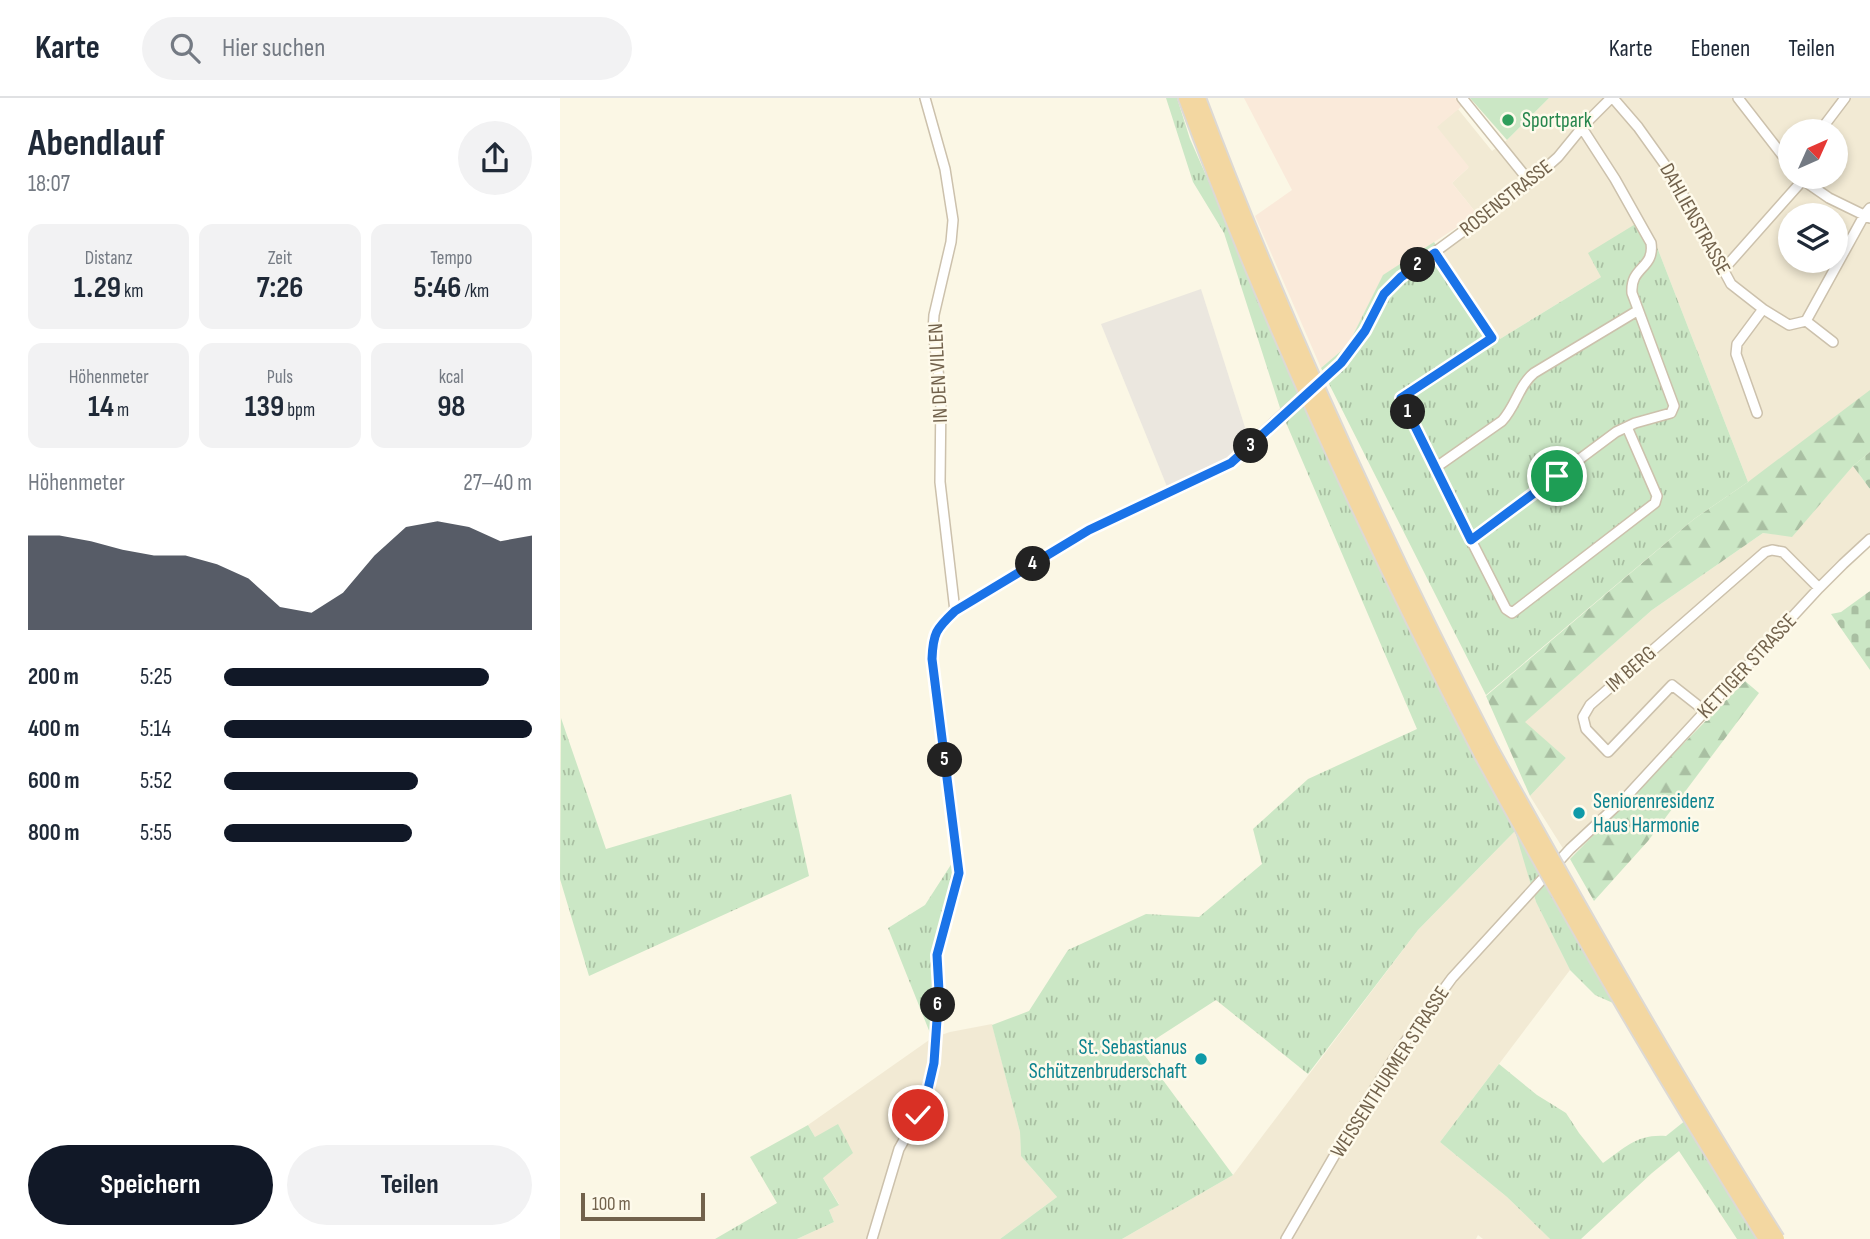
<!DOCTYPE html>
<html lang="de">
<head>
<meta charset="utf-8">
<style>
  body { margin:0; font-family:"Sofia Sans Condensed",sans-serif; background:#f2f2f3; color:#1f2937; height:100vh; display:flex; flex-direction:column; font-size:26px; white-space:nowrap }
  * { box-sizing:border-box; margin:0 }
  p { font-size:23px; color:#747a83 }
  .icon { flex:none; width:38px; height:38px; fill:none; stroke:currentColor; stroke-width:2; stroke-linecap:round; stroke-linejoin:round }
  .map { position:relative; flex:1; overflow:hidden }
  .panel { display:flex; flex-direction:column; background:#fff; width:560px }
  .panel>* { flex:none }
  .needle { width:46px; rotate:45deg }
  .buttons { position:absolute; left:1218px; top:21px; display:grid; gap:14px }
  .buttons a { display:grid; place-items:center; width:70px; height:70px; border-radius:50%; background:#fff; box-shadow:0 4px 10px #0003; font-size:35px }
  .scale { position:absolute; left:21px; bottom:18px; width:124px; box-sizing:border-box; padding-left:7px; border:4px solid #72624c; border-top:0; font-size:19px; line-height:24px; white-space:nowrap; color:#72624c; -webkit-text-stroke:5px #fefaeb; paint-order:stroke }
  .pin { position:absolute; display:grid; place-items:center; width:60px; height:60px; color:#fff; margin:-30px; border:4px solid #fff; border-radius:50%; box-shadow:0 2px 7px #0007 }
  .km { position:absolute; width:35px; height:35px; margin:-18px; border-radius:50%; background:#222; color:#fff; font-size:19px; line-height:35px; text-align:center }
  .round { display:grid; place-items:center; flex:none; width:74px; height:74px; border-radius:37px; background:#f2f2f3 }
  .overview { display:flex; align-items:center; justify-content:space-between; height:119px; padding:0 28px }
  h1 { font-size:38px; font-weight:700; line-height:52px }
  .metrics { display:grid; grid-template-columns:repeat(3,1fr); gap:10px; height:119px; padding:7px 28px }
  .metrics div { display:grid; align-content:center; border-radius:14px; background:#f2f2f3; text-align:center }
  .metrics b { font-size:30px; font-weight:700 }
  .metrics small { font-size:19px; font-weight:400 }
  .metrics p { font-size:19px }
  .chart { height:196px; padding:14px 28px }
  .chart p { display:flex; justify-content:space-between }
  .chart svg { width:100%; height:126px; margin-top:7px; fill:#111827; opacity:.7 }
  .button { display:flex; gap:14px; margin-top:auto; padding:14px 28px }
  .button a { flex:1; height:80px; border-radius:42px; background:#111827; color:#fff; font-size:28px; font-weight:700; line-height:80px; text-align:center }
  .button a+a { background:#f2f2f3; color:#1f2937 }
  ul { padding:0 28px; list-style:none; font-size:23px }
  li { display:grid; grid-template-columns:112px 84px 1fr; align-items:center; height:52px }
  li i { height:18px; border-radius:9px; background:#111827 }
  header { display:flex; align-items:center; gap:42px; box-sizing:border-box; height:98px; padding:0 35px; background:#fff; border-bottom:2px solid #e0e1e3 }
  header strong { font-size:33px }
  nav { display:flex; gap:38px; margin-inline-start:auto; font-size:24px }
  .search { width:490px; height:63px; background:#f2f2f3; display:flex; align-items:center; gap:18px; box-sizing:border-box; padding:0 24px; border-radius:38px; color:#747a83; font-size:26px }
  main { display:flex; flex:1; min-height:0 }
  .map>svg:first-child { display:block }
  .residential { fill:#f2ead4; fill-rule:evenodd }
  .commercial { fill:#faeada }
  .industrial { fill:#ebe7df }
  .grass { fill:url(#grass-tufts) }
  .forest { fill:url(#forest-firs) }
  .cemetery { fill:url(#cemetery-stones) }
  .park { fill:#cbe7c5 }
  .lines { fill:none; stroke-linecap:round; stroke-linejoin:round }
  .minor-casing { stroke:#ccc1ac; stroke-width:12 }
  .trunk-casing { stroke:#ddd9d4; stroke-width:18 }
  .minor { stroke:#fff; stroke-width:9 }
  .trunk { stroke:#f3d7a1; stroke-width:14 }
  .minor-bridge-casing { stroke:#ccc1ac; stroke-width:12; stroke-linecap:butt }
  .trunk-bridge-casing { stroke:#ddd9d4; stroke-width:18; stroke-linecap:butt }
  .minor-bridge { stroke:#fff; stroke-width:9 }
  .trunk-bridge { stroke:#f3d7a1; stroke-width:14 }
  .route-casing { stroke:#fff; stroke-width:14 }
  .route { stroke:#1a73e8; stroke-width:9 }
  .leisure-dot { fill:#2e9e5b; stroke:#fefaeb; stroke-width:2.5 }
  .culture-dot { fill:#0f9aa8; stroke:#fefaeb; stroke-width:2.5 }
  .labels { text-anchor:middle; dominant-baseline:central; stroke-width:5; stroke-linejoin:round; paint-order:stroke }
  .leisure-label { font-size:21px; fill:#27864d; stroke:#fefaeb; text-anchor:start }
  .street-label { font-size:21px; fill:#72624c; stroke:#fefaeb }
  .culture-label { font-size:21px; fill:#0d838f; stroke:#fefaeb; text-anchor:start }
</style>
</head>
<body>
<header>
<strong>Karte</strong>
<div class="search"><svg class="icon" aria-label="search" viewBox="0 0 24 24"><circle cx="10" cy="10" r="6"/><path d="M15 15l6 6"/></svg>Hier suchen</div>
<nav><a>Karte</a><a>Ebenen</a><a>Teilen</a></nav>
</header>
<main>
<section class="panel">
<div class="overview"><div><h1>Abendlauf</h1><p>18:07</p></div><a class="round"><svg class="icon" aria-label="share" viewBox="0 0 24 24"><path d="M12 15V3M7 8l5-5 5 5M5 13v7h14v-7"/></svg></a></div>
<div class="metrics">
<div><p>Distanz</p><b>1.29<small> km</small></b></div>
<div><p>Zeit</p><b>7:26</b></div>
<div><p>Tempo</p><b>5:46<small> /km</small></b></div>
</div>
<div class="metrics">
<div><p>Höhenmeter</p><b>14<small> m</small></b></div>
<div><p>Puls</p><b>139<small> bpm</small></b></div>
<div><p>kcal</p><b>98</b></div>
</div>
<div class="chart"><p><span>Höhenmeter</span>27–40 m</p>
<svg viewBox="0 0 160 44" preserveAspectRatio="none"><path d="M0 44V11L10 11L20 13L30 16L40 18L50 18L60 21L70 26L80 36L90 38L100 31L110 18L120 8L130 6L140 8L150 13L160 11V44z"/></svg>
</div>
<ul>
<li><b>200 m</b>5:25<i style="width:86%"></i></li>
<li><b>400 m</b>5:14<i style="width:100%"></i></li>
<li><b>600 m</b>5:52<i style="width:63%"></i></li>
<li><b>800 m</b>5:55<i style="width:61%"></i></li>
</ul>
<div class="button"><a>Speichern</a><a>Teilen</a></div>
</section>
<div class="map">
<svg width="1310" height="1141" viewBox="0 0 1310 1141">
  <defs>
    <pattern id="grass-tufts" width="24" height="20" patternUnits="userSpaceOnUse" patternTransform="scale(1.75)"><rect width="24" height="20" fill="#cbe7c5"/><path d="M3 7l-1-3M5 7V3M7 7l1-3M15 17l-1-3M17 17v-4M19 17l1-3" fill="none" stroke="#a9bfa2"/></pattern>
    <pattern id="forest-firs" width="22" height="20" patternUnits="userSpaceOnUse" patternTransform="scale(1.75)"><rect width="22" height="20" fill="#cbe7c5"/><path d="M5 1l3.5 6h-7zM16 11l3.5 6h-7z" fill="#a9bfa2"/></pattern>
    <pattern id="cemetery-stones" width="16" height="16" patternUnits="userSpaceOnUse" patternTransform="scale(1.75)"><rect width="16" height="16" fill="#cbe7c5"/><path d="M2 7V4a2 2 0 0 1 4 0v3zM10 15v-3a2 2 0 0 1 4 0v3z" fill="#a9bfa2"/></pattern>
  </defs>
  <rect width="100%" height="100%" fill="#fbf7e5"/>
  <!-- residential -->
  <path class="residential" d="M 989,0 L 1310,0 L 1310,303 L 1237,363 L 1188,384 L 1097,149 L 1041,179 L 940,241 L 882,155 L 922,126 L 917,116 L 892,85 L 908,70 L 876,29 L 898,11 L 932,53 L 947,42 ZM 1230,33 L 1276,33 L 1276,79 L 1230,79 ZM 1230,117 L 1276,117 L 1276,163 L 1230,163 Z
    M 1293,368 L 1310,391 L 1310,435 L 1274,466 L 1064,693 L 1004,752 L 970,698 L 1006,660 L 964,624 L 1092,512 L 1203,435 L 1232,438 Z
    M 956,732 L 976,804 L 1010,872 L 880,1044 L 947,1099 L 990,1141 L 923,1141 L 918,1137 L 916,1141 L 562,1141 L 673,1077 L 858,832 Z
    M 432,926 L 460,1034 L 461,1058 L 497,1099 L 440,1141 L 237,1141 L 274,1124 L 269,1112 L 279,1106 L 263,1080 L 255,1039 L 248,1027 L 372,940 L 390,934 Z"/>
  <!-- commercial -->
  <path class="commercial" d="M 684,0 L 895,0 L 902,8 L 877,29 L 909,69 L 892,85 L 917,116 L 824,177 L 788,247 L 761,270 L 695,118 L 732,92 Z"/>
  <!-- industrial -->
  <path class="industrial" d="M 641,191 L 690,345 L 668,363 L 608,391 L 541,226 Z"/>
  <!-- grass -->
  <path class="grass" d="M 606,0 L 617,0 L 630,41 L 787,397 L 956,732 L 1053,905 L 1035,897 L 1010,872 L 976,804 L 955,733 L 858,832 L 748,976 L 656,902 L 580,951 L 673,1077 L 562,1141 L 440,1141 L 497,1099 L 461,1058 L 460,1034 L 432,927 L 469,913 L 508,852 L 586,816 L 639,819 L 702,766 L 693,731 L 748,681 L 857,631 L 721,313 L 664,135 L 633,84 Z
    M 1082,122 L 1097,149 L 1188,384 L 1134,421 L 926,597 L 761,270 L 788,247 L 823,177 L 874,144 L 940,241 L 1041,179 L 1028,155 Z
    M 1,620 L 46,751 L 231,696 L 249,778 L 29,878 L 0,781 Z
    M 394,762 L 396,777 L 375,857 L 372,940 L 328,830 L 365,807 Z
    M 939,966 L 977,997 L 1006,1015 L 1019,1035 L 1043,1065 C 1066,1049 1077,1036 1106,1038 L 1126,1022 L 1200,1141 L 1177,1141 L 1119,1053 L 1092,1075 L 1021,1141 L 990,1141 L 947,1099 L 880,1044 Z
    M 278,1026 L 293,1055 L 263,1080 L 279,1107 L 269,1112 L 274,1124 L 237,1141 L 155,1141 L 217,1105 L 190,1059 L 248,1027 L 255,1039 Z"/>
  <!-- forest -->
  <path class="forest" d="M 1310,292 L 1310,354 L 1293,368 L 1232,439 L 1203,435 L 1092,512 L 965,624 L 1006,660 L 970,698 L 926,598 L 1134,421 L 1188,384 Z
    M 1185,583 L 1199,595 L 1088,743 L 1034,803 L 1010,761 Z"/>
  <!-- cemetery -->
  <path class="cemetery" d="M 1310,354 L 1310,391 L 1293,368 Z
    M 1310,493 L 1310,572 L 1271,516 L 1281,514 Z"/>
  <!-- park -->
  <path class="park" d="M 910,0 L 989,0 L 947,42 Z"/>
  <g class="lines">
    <defs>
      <path id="minor" d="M 365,0 L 385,71 L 393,122 L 391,144 L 374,217 L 373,233 L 381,296 L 380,384 L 395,513
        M 902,0 L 970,84
        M 1053,0 L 1078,29 L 1113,78 L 1171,186 L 1203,211 L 1177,246 L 1176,256 L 1197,315
        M 1178,0 L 1230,67
        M 1260,33 L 1285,0
        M 1240,80 L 1269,100 L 1310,120
        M 875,155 L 932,240 L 841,300 L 911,442 L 1056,334 L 1075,325 L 1111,315 L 1114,308 L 1072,195 C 1070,168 1095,171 1091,145 L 1055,81 L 1022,30
        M 1163,172 L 1242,83
        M 1203,211 L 1229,227 L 1246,223 L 1305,116 L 1310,110
        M 1246,223 L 1273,244
        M 781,265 L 805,233 L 824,196 L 841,179 L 970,84 L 998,59 L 1025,26 L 1051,0
        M 875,370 L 942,323 C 956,308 959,287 974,275 L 1077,213
        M 911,442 L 946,511 L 952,515 L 1095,405 L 1097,398 L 1067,329
        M 1145,613 L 1112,587 L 1048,654 L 1026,631 L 1023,619 L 1030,607 L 1205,454 L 1212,452 L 1223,454 L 1259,490
        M 312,1141 L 339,1051 L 358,1017 L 367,991 L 374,965 L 378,893 L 377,857 L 399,775 L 372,561 C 373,535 376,531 395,513 L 529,432 L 671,365 L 723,316
        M 726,1141 L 798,1017 L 840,951 L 892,880 L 1010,751 L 1067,698 L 1259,490 L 1283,466 L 1310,441"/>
      <path id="trunk" d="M 626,0 C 709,225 811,444 922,657
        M 638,0 C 675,99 716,197 759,294 C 813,415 870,534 931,652"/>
    </defs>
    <!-- minor casing -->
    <use href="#minor" class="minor-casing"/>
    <!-- trunk casing -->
    <use href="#trunk" class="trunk-casing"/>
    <!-- minor -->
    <use href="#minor" class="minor"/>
    <!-- trunk -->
    <use href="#trunk" class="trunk"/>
    <defs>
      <path id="minor-bridge" d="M 723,316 L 781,265"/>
      <path id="trunk-bridge" d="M 931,652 C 1023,817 1116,981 1217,1141
        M 922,657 C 1012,821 1106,983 1206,1141"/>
    </defs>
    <!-- minor-bridge casing -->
    <use href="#minor-bridge" class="minor-bridge-casing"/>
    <!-- trunk-bridge casing -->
    <use href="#trunk-bridge" class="trunk-bridge-casing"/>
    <!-- minor-bridge -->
    <use href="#minor-bridge" class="minor-bridge"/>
    <!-- trunk-bridge -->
    <use href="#trunk-bridge" class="trunk-bridge"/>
  </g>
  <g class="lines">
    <defs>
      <path id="route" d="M 358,1017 L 368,991 L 374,965 L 379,893 L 377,857 L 399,775 L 372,561 C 373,535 376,531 395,513 L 529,432 L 671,365 L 781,265 L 805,233 L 824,196 L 841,179 L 875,155 L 932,240 L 841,300 L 911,442 L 997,378"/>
    </defs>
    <!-- route casing -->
    <use href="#route" class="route-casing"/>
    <!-- route -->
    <use href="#route" class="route"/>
  </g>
  <!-- markers -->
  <circle class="leisure-dot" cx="948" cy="22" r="7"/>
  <g class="culture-dot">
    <circle cx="1019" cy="715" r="7"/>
    <circle cx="641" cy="961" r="7"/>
  </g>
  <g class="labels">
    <!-- leisure labels -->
    <g class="leisure-label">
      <text x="962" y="22">Sportpark</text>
    </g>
    <!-- street labels -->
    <g class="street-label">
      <text transform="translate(946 100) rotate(-38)">ROSENSTRASSE</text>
      <text transform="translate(1135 121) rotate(61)">DAHLIENSTRASSE</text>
      <text transform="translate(378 275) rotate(-93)">IN DEN VILLEN</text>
      <text transform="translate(1187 568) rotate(-47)">KETTIGER STRASSE</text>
      <text transform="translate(1071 571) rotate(-41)">IM BERG</text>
      <text transform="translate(830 974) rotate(-57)">WEISSENTHURMER STRASSE</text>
    </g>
    <!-- culture labels -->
    <g class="culture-label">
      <text x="1033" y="703">Seniorenresidenz<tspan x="1033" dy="24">Haus Harmonie</tspan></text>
      <text x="627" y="949" text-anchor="end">St. Sebastianus<tspan x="627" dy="24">Schützenbruderschaft</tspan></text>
    </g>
  </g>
</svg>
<div class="buttons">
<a><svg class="needle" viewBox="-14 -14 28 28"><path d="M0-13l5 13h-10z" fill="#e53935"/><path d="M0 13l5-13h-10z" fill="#747a83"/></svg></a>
<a><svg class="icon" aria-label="layers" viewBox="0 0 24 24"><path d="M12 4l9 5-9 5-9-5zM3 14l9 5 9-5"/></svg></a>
</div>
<div class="scale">100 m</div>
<div class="pin" style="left:997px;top:378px;background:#1e9e55"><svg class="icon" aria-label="arrive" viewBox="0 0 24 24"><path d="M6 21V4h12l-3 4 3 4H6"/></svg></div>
<div class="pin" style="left:358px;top:1017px;background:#d93025"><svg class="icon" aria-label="check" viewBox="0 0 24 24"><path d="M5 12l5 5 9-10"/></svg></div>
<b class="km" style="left:848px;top:314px">1</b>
<b class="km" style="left:858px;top:167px">2</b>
<b class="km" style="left:691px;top:348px">3</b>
<b class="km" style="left:473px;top:466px">4</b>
<b class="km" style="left:385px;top:662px">5</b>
<b class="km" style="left:378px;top:907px">6</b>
</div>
</main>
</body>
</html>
